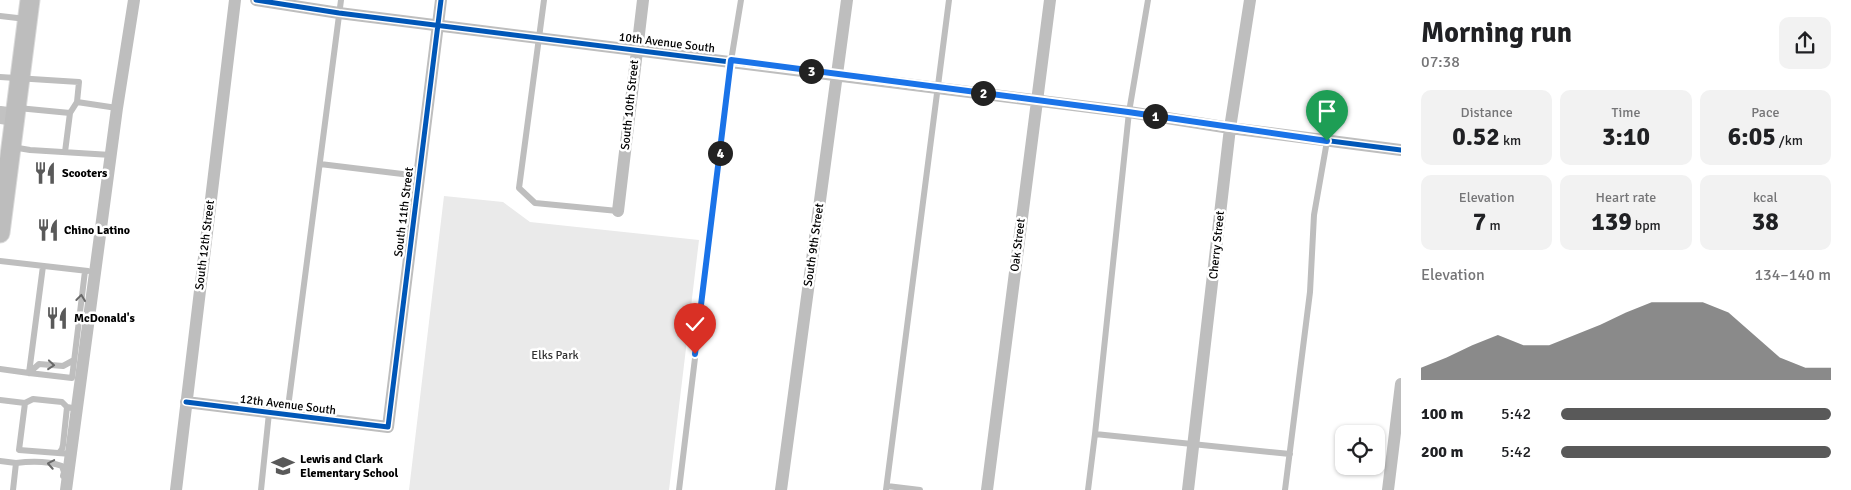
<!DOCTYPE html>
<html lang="en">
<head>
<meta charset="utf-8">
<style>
  body { margin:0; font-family:Signika,sans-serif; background:#f2f2f2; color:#202124; height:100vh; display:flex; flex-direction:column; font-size:19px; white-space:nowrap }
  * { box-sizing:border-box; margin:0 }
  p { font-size:16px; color:#757577 }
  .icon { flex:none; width:28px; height:28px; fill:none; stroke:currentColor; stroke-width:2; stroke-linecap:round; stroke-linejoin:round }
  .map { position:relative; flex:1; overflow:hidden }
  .sheet { display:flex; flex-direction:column; background:#fff; width:450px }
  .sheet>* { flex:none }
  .buttons { position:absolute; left:1335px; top:425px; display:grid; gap:10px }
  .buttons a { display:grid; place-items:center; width:50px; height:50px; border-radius:10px; background:#fff; box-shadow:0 1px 4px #0004; font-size:25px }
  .pin { position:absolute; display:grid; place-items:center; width:42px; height:42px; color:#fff; margin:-51px -21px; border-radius:50% 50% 50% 0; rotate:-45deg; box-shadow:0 0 5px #0007 }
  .pin .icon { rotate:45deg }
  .km { position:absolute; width:25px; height:25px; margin:-12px; border-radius:50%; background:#222; color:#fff; font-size:14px; line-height:25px; text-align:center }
  .round { display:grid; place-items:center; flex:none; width:52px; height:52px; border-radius:10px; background:#f2f2f2 }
  .headline { display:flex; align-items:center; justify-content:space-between; height:85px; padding:0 20px }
  h1 { font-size:28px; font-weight:700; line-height:38px }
  .stats { display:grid; grid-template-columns:repeat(3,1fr); gap:8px; height:85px; padding:5px 20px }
  .stats div { display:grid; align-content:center; border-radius:10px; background:#f2f2f2; text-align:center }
  .stats b { font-size:25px; font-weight:700 }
  .stats small { font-size:14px; font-weight:400 }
  .stats p { font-size:14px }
  .chart { height:140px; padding:10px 20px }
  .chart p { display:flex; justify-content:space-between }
  .chart svg { width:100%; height:90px; margin-top:5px; fill:#595959; opacity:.7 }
  ul { padding:0 20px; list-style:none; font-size:16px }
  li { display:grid; grid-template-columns:80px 60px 1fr; align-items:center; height:38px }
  li i { height:12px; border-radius:6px; background:#595959 }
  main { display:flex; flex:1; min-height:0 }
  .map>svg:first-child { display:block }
  .green { fill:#eaeaea }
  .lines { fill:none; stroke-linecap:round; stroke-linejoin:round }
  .primary-casing { stroke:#dbdbdb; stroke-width:21 }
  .lane { stroke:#bebebe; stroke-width:6 }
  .street { stroke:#bebebe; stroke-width:12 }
  .secondary { stroke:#c2c2c2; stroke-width:18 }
  .primary { stroke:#bdbdbd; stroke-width:19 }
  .cycleway-casing { stroke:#fff; stroke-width:8 }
  .cycleway { stroke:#0057b8; stroke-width:5 }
  .oneway { stroke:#686868 }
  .route-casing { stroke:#fff; stroke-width:10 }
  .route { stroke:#1a73e8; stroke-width:6 }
  .labels { text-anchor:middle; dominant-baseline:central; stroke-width:5; stroke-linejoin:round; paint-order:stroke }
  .street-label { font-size:12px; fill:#000; stroke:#fff }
  .poi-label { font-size:12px; font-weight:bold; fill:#000; stroke:#fff; text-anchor:start }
  .park-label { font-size:12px; fill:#303030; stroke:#fff }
</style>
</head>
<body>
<main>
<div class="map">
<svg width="1401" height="490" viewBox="0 0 1401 490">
  <rect width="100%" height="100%" fill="#fff"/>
  <!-- green -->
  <path class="green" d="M 444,196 L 503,202 L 530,222 L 699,240 L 669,490 L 409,490 Z"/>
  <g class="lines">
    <defs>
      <path id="primary" d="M 0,233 L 30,0"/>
    </defs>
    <!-- primary casing -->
    <use href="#primary" class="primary-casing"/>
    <!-- lane -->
    <path class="lane" d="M 544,0 L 519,188 L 535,203 L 618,211
      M 0,16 L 26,19
      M 0,77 L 79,82 L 77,102 L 70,113
      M 77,102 L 117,108
      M 18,108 L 70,113 L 65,152
      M 12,147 L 30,150 L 111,155
      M 320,164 L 419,176
      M 0,261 L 88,271
      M 0,369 L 29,373 L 43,266
      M 29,373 L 72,378 L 85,271
      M 29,373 L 39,364 L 63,366 L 74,360
      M 0,400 L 25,403 L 19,450 L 71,454
      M 25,403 L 33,399 L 62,402 L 67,407 L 77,409
      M 287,415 L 341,0
      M 1095,434 L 1290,454
      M 59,453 L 62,449 L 63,445 L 67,407
      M 0,461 L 16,463 L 13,490
      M 16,463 C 31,461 48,461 62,466 L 64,472 L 63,476
      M 887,486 L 920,490
      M 261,490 L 269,413
      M 679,490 L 731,61 L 741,0
      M 886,490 L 949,0
      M 1088,490 L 1095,434 L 1129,112 L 1148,0
      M 1285,490 L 1310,292 L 1314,215 L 1327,141"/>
    <!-- street -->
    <path class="street" d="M 256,0 L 339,13 L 1129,112 L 1230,128 L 1401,150
      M 618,211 L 643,0
      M 186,402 L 388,427 L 441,0
      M 66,490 L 117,108 L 134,0
      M 176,490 L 235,0
      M 781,490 L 847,0
      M 987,490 L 1050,0
      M 1188,490 L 1230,128 L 1250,0
      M 1388,490 L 1401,384"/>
    <!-- secondary -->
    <path class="secondary" d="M 0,115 L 15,117"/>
    <!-- primary -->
    <use href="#primary" class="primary"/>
    <defs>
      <path id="cycleway" d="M 256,0 L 339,13 L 1129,112 L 1230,128 L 1401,150
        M 186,402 L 388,427 L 441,0"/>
    </defs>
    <!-- cycleway casing -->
    <use href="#cycleway" class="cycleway-casing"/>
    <!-- cycleway -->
    <use href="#cycleway" class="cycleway"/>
  </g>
  <!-- one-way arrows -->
  <defs><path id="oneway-chevron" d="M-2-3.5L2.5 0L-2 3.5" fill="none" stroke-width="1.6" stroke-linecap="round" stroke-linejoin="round" transform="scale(1.25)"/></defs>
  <g class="oneway">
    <use href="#oneway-chevron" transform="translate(81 298) rotate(-83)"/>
    <use href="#oneway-chevron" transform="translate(51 365) rotate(5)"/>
    <use href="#oneway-chevron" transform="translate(51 464) rotate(-170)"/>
  </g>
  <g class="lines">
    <defs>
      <path id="route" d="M 695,354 L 731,60 L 1128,112 L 1327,141"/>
    </defs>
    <!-- route casing -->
    <use href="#route" class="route-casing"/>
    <!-- route -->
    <use href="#route" class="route"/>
  </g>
  <!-- icons -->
  <defs>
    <symbol id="restaurant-bare" viewBox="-9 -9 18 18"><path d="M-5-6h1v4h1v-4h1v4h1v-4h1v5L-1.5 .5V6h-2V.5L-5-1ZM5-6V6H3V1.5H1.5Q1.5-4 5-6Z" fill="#595959" stroke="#fff" stroke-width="2.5" paint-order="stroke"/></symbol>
    <symbol id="school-bare" viewBox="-9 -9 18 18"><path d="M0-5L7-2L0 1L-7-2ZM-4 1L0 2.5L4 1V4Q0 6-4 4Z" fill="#595959" stroke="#fff" stroke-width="2.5" paint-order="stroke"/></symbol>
  </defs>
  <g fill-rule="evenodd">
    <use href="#restaurant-bare" x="29" y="157" width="32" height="32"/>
    <use href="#restaurant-bare" x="32" y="214" width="32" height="32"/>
    <use href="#restaurant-bare" x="41" y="302" width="32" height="32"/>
    <use href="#school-bare" x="267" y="450" width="32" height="32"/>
  </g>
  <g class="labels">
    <!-- street labels -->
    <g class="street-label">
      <text transform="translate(667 43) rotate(7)">10th Avenue South</text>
      <text transform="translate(630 105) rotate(-84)">South 10th Street</text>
      <text transform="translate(404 212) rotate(-83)">South 11th Street</text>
      <text transform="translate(205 245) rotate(-83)">South 12th Street</text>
      <text transform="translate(814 245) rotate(-82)">South 9th Street</text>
      <text transform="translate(1018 245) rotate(-83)">Oak Street</text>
      <text transform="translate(1217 245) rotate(-84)">Cherry Street</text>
      <text transform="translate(288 405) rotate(7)">12th Avenue South</text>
    </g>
    <!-- poi labels -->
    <g class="poi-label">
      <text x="62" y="173">Scooters</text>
      <text x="64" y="230">Chino Latino</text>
      <text x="74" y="318">McDonald's</text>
      <text x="300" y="459">Lewis and Clark<tspan x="300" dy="14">Elementary School</tspan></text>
    </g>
    <!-- park labels -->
    <g class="park-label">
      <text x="555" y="355">Elks Park</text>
    </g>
  </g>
</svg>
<div class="buttons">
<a><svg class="icon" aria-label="locate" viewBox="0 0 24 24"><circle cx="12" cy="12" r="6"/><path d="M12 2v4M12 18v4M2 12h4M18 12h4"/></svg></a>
</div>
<div class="pin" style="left:1327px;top:141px;background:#1e9e55"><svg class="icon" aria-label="arrive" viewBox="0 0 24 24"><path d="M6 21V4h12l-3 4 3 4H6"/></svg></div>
<div class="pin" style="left:695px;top:354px;background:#d93025"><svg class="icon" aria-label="check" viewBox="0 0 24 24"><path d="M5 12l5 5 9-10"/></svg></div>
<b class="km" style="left:1155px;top:116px">1</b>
<b class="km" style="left:983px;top:93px">2</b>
<b class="km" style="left:811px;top:71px">3</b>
<b class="km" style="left:720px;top:153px">4</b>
</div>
<section class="sheet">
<div class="headline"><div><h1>Morning run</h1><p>07:38</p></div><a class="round"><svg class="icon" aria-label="share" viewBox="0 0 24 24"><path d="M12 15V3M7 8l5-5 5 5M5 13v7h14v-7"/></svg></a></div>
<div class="stats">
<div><p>Distance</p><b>0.52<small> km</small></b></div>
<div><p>Time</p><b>3:10</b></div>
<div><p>Pace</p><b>6:05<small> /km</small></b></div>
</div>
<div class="stats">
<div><p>Elevation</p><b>7<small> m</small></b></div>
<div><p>Heart rate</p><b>139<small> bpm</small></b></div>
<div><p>kcal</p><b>38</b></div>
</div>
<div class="chart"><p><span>Elevation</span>134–140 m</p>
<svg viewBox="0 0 160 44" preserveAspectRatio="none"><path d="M0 44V38L10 33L20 27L30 22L40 27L50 27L60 22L70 17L80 11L90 6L100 6L110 6L120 11L130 22L140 33L150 38L160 38V44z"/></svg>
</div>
<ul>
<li><b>100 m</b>5:42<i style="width:100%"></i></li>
<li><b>200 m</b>5:42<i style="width:100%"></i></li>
</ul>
</section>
</main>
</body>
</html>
